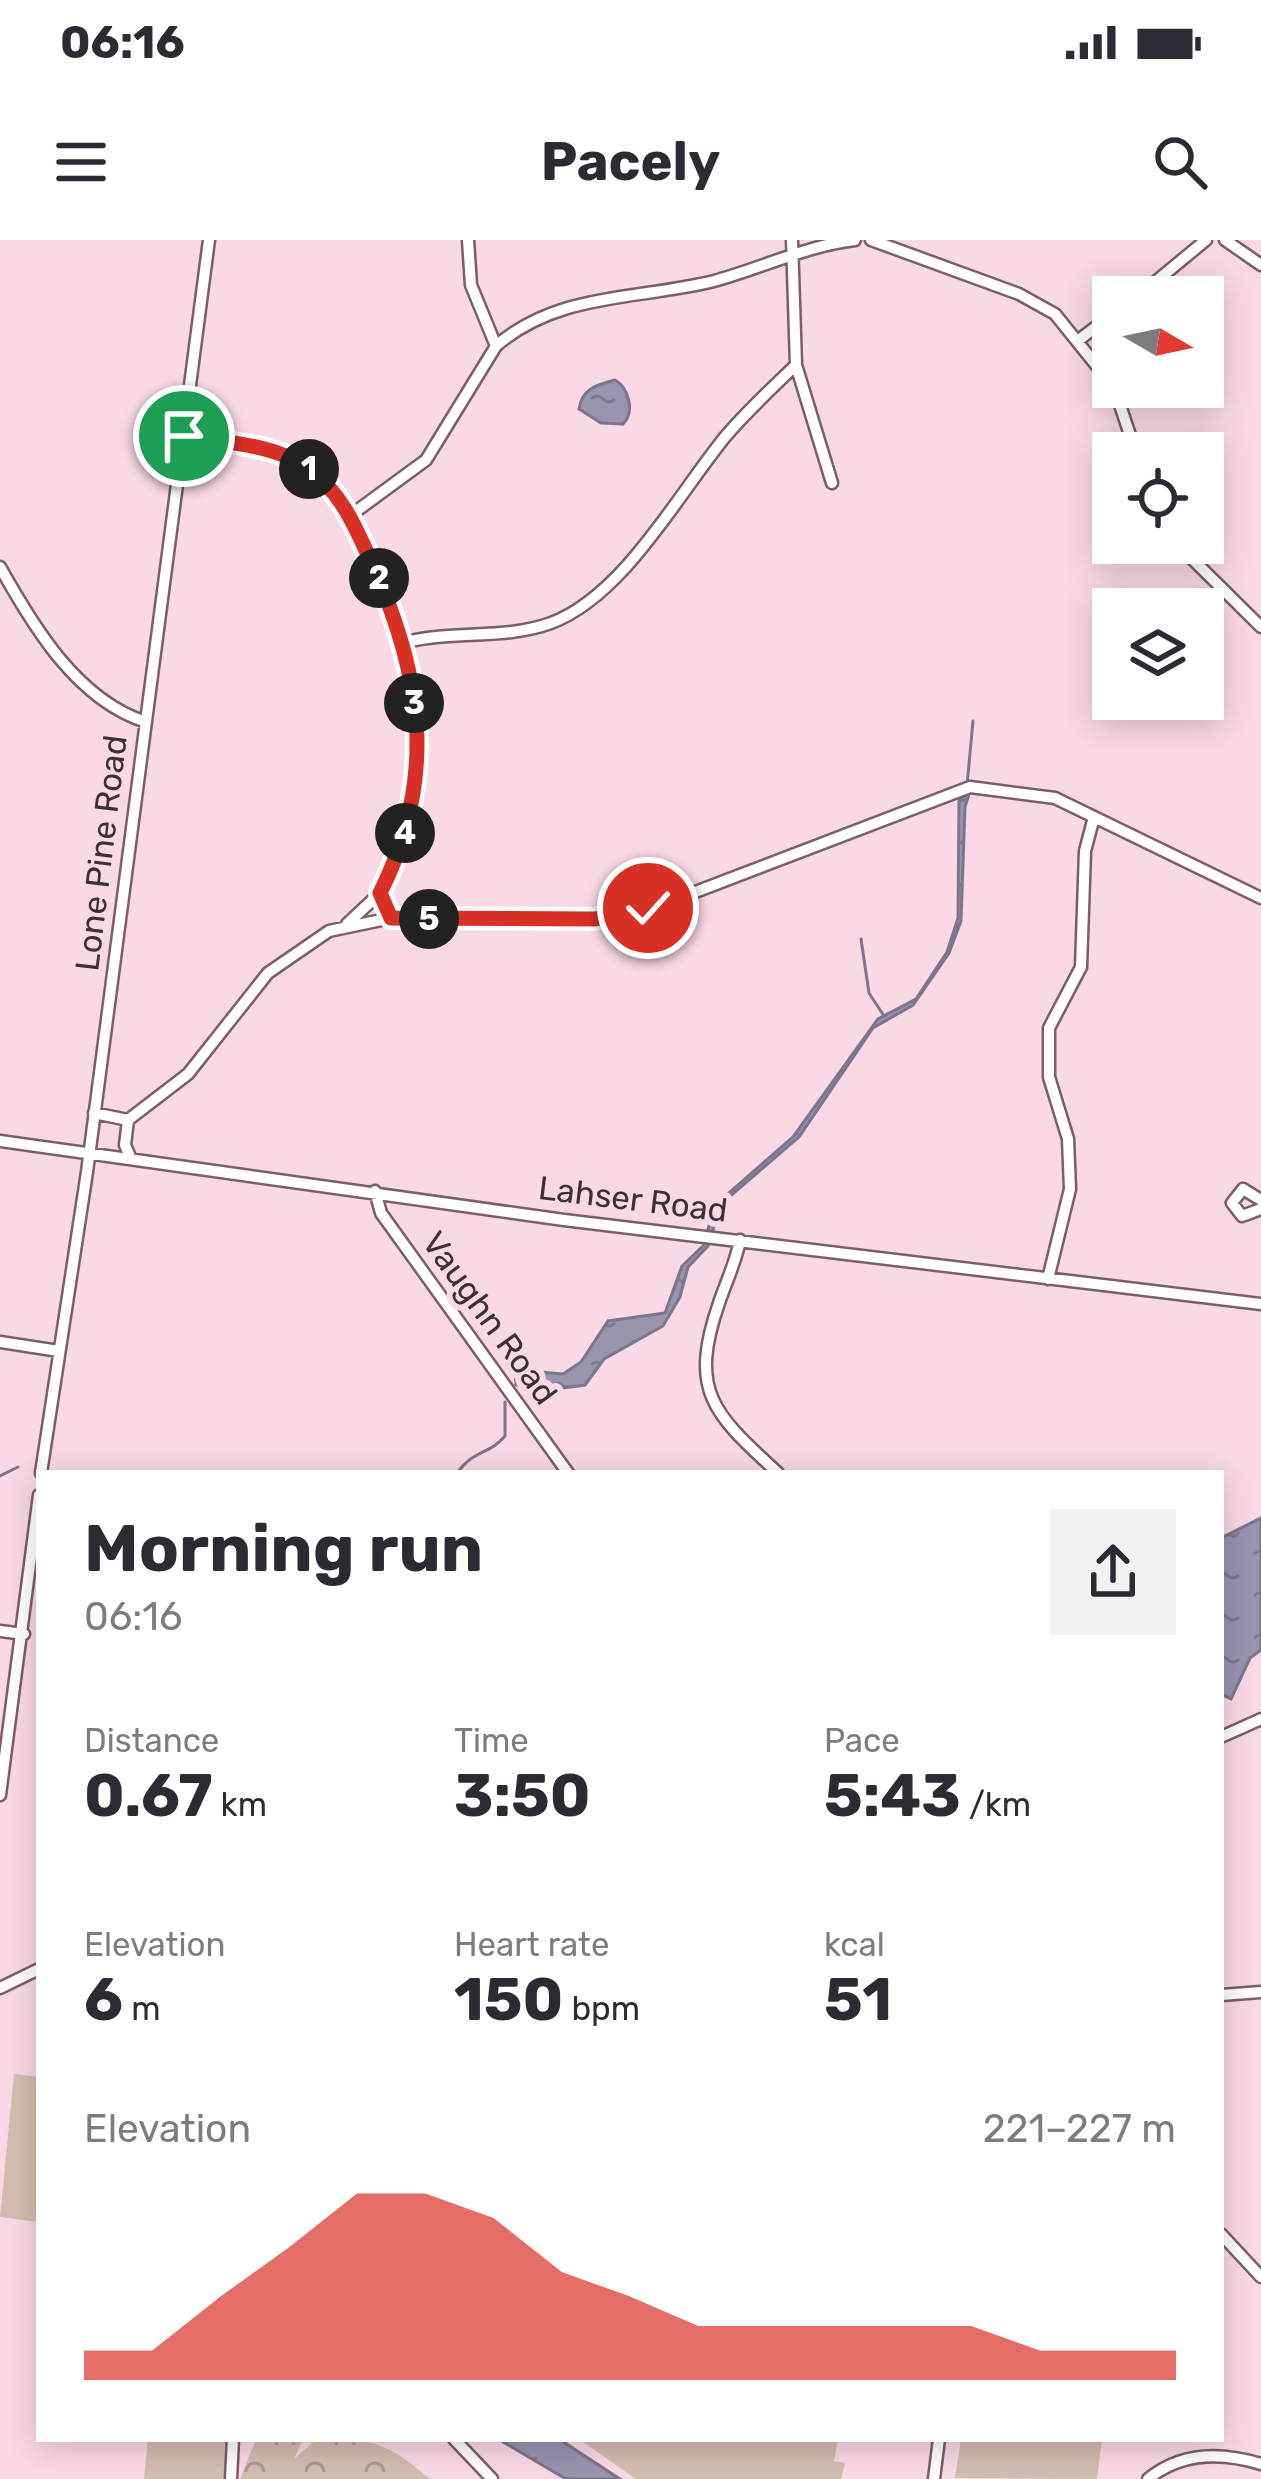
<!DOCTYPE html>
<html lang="en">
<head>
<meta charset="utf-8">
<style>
  body { margin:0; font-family:Rubik,sans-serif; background:#f2f2f3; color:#2b2b33; height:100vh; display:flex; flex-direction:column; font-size:45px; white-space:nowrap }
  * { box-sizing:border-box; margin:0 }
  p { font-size:39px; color:#7c7c81 }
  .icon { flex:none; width:66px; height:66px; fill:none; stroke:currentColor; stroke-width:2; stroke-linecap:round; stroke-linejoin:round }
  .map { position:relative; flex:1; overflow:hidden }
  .details { position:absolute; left:36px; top:1230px; width:1188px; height:972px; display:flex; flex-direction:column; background:#fff; border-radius:0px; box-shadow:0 6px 30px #0003 }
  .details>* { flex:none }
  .needle { width:78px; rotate:99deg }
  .fabs { position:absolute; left:1092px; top:36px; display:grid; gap:24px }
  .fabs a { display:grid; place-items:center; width:132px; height:132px; border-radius:0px; background:#fff; box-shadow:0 6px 30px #0003; font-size:60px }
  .pin { position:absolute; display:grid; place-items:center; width:102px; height:102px; color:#fff; margin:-51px; border:6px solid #fff; border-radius:50%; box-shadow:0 3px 12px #0007 }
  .km { position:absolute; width:60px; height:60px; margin:-30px; border-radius:50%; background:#222; color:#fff; font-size:33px; line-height:60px; text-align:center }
  .round { display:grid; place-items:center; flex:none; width:126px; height:126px; border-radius:0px; background:#f2f2f3 }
  .head { display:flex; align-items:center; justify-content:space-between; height:204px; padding:0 48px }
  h1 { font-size:66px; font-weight:700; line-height:90px }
  .metrics { display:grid; grid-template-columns:repeat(3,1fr); gap:18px; height:204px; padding:12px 48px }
  .metrics div { display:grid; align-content:center }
  .metrics b { font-size:60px; font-weight:700 }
  .metrics small { font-size:33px; font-weight:400 }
  .metrics p { font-size:33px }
  .chart { height:336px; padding:24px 48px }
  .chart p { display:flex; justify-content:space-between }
  .chart svg { width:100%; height:216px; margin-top:12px; fill:#d93025; opacity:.7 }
  .status { display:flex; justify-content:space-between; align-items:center; height:84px; padding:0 60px; background:#fff; direction:ltr }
  .status svg { height:33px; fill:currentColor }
  header { display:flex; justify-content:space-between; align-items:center; height:156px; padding:0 48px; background:#fff; font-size:54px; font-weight:700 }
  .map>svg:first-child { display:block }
  .green { fill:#d3bdb1 }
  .forest { fill:url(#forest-crowns) }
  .water { fill:url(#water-ripples); stroke:#7d768b; stroke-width:3 }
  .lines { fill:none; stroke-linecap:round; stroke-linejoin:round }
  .stream { stroke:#7d768b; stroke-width:3 }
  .minor-casing { stroke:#7a5e6a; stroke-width:15 }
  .minor { stroke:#fff; stroke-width:10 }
  .route-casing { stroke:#fff; stroke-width:24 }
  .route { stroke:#d93025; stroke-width:15 }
  .labels { text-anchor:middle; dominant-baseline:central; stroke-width:12; stroke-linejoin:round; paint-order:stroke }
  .street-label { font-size:33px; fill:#3c3035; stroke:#fad9e6 }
</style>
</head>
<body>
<div class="status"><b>06:16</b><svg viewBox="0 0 49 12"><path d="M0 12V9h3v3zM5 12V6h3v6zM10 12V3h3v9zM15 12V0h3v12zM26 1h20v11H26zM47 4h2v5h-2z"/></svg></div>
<header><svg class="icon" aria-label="menu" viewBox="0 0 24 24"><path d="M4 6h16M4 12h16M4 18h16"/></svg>Pacely<svg class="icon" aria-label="search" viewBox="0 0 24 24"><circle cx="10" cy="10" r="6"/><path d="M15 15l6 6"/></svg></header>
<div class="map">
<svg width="1261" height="2239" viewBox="0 0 1261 2239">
  <defs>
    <pattern id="forest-crowns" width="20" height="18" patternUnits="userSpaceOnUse" patternTransform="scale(3)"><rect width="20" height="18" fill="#d3bdb1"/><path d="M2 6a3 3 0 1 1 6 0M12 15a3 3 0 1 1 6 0" fill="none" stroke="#ac9a91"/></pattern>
    <pattern id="water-ripples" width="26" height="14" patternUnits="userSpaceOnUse" patternTransform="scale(3)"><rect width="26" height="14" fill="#9994b0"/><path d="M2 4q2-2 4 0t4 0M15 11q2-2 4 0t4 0" fill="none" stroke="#7e7990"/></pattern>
  </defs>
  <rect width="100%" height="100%" fill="#fad9e6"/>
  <!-- green -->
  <path class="green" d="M 14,1834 L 39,1837 L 39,1982 L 0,1977 Z
    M 148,2199 L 228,2199 L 226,2239 L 144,2239 Z
    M 579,2199 L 838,2199 L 834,2221 L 845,2223 L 841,2239 L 636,2239 Z
    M 961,2199 L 1102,2199 L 1097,2239 L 955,2238 Z"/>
  <!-- forest -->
  <path class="forest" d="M 256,2199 L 303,2199 L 294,2219 L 317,2199 C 373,2199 387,2202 430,2239 L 240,2239 Z"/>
  <!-- water -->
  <path class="water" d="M 615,140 C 629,148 635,172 623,184 L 601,183 L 579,169 C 582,148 597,145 615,140 Z
    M 970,551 L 965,567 L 961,681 L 949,713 L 913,765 L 873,788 L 799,897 L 721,964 L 708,1006 L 688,1027 L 680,1057 L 663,1086 L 604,1119 L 585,1145 L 555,1149 L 516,1145 L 515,1130 L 563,1134 L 581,1122 L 608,1081 L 665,1073 L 682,1026 L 704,1005 L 714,966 L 793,897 L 878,779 L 916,759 L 947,712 L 958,678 L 959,560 Z
    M 1261,1278 L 1261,1410 L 1250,1418 L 1231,1459 L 1221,1454 L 1221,1298 Z
    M 498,2199 L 559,2199 L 620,2239 L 566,2239 Z"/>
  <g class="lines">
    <!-- stream -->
    <path class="stream" d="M 967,545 L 973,481
      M 861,699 L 869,753 L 884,776
      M 457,1233 C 476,1208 489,1215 505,1196 L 505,1162
      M 0,1236 L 18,1227"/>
    <defs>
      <path id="minor" d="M 792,0 L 796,125 L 832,243
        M 871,0 L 1019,54 L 1055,74 L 1113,146
        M 1225,0 L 1261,25
        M 1137,57 L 1206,0
        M 1080,99 L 1113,74
        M 496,106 C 558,52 638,60 714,41 C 762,28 805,6 855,0
        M 1114,147 L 1136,213
        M 184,196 C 224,203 273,203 308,228 C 342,253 357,288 373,326 C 422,436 436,542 380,653 L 391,678
        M 351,275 L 426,220 L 496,106 L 471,45 L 468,0
        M 1176,303 L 1261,387
        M 0,327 C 33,386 77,460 146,482
        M 406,402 C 454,390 504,400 551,383 C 623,356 677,256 725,197 C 747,171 772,148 796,125
        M 347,684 L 380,653
        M 94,873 L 128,880 L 188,834 L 268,733 L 329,691 L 391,678 L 612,677 L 677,659 L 970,547 L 1055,558 L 1261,658
        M 128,880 L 125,905 L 131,919
        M 0,901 L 564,980 L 1261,1064
        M 375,951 L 381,973 L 568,1233
        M 1261,960 L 1243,949 L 1232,963 L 1242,976 L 1261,969
        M 740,1000 C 736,1022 726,1042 719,1063 C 688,1152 714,1174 778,1233
        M 1048,1039 L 1070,949 L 1068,899 L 1049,837 L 1049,788 L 1081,727 L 1085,611 L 1094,577
        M 0,1102 L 59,1111
        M 41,1233 L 87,932 L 209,0
        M 0,1391 L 24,1394
        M 1221,1497 L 1261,1479
        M 0,1555 L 39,1255
        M 0,1748 L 39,1729
        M 1221,1755 L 1261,1752
        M 1221,1994 L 1261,2037
        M 454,2199 L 492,2239
        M 231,2239 L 233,2199
        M 934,2239 L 939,2199
        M 1148,2239 C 1181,2212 1222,2212 1261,2224"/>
    </defs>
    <!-- minor casing -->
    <use href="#minor" class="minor-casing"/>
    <!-- minor -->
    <use href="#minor" class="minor"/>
  </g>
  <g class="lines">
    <defs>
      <path id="route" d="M 184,196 C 224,203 273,203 308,228 C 342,253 356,288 373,326 C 423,438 437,539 380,653 L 391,678 L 595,679 L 648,668"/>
    </defs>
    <!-- route casing -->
    <use href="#route" class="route-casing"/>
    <!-- route -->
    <use href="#route" class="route"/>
  </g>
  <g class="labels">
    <!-- street labels -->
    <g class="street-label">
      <text transform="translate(101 613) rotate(-83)">Lone Pine Road</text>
      <text transform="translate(633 959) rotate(7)">Lahser Road</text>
      <text transform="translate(490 1078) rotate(54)">Vaughn Road</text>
    </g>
  </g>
</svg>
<div class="fabs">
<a><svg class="needle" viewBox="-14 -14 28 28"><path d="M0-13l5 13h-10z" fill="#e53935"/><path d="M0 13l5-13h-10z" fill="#7c7c81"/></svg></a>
<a><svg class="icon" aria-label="locate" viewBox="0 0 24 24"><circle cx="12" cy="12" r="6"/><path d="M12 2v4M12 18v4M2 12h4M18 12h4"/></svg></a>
<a><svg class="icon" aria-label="layers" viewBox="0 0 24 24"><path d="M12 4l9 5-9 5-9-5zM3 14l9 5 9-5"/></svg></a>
</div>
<div class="pin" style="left:184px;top:196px;background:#1e9e55"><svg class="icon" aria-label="arrive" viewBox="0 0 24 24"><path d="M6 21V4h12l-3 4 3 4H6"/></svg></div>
<div class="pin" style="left:648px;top:668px;background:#d93025"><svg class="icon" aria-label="check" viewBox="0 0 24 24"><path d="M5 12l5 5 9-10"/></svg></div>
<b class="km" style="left:309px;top:229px">1</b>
<b class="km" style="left:379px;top:338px">2</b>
<b class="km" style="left:414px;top:463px">3</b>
<b class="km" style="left:405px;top:593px">4</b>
<b class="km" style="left:429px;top:679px">5</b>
<section class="details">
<div class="head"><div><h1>Morning run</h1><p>06:16</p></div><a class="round"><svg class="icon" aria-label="share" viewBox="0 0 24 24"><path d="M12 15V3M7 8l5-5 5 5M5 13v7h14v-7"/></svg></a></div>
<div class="metrics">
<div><p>Distance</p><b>0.67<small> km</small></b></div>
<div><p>Time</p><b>3:50</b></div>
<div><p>Pace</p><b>5:43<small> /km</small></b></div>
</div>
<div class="metrics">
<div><p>Elevation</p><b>6<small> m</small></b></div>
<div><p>Heart rate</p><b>150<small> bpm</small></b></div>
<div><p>kcal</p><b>51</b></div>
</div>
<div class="chart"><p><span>Elevation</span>221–227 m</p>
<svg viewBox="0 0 160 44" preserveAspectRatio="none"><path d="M0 44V38L10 38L20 27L30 17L40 6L50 6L60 11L70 22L80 27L90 33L100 33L110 33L120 33L130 33L140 38L150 38L160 38V44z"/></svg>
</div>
</section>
</div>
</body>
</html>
